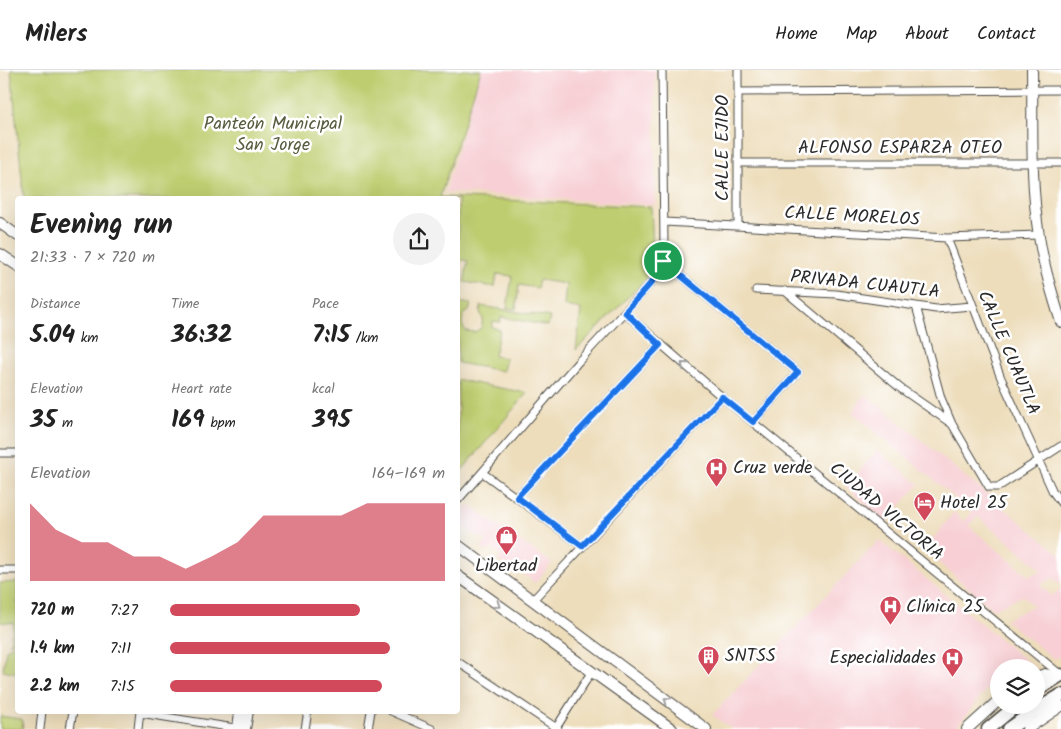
<!DOCTYPE html>
<html lang="en">
<head>
<meta charset="utf-8">
<style>
  body { margin:0; font-family:Kalam,sans-serif; background:#f2f2f2; color:#222; height:100vh; display:flex; flex-direction:column; font-size:19px; white-space:nowrap }
  * { box-sizing:border-box; margin:0 }
  p { font-size:16px; color:#767676 }
  .icon { flex:none; width:28px; height:28px; fill:none; stroke:currentColor; stroke-width:2; stroke-linecap:round; stroke-linejoin:round }
  .map { position:relative; flex:1; overflow:hidden }
  .panel { position:absolute; left:15px; top:126px; width:445px; height:518px; display:flex; flex-direction:column; background:#fff; border-radius:5px; box-shadow:0 5px 20px #0002 }
  .panel>* { flex:none }
  .controls { position:absolute; left:990px; top:589px; display:grid; gap:10px }
  .controls a { display:grid; place-items:center; width:55px; height:55px; border-radius:50%; background:#fff; box-shadow:0 5px 20px #0002; font-size:25px }
  .pin { position:absolute; display:grid; place-items:center; width:42px; height:42px; color:#fff; margin:-21px; border:2px solid #fff; border-radius:50%; box-shadow:0 1px 5px #0007 }
  .round { display:grid; place-items:center; flex:none; width:52px; height:52px; border-radius:26px; background:#f2f2f2 }
  .headline { display:flex; align-items:center; justify-content:space-between; height:85px; padding:0 15px }
  h1 { font-size:28px; font-weight:700; line-height:38px }
  .metrics { display:grid; grid-template-columns:repeat(3,1fr); gap:8px; height:85px; padding:5px 15px }
  .metrics div { display:grid; align-content:center }
  .metrics b { font-size:25px; font-weight:700 }
  .metrics small { font-size:14px; font-weight:400 }
  .metrics p { font-size:14px }
  .chart { height:140px; padding:10px 15px }
  .chart p { display:flex; justify-content:space-between }
  .chart svg { width:100%; height:90px; margin-top:5px; fill:#d1495b; opacity:.7 }
  ul { padding:0 15px; list-style:none; font-size:16px }
  li { display:grid; grid-template-columns:80px 60px 1fr; align-items:center; height:38px }
  li i { height:12px; border-radius:6px; background:#d1495b }
  header { display:flex; align-items:center; gap:30px; box-sizing:border-box; height:70px; padding:0 25px; background:#fff; border-bottom:1px solid #e0e0e0 }
  header strong { font-size:24px }
  nav { display:flex; gap:28px; margin-inline-start:auto; font-size:18px }
  .map>svg:first-child { display:block }
  .built { fill:#f7cfd4; fill-rule:evenodd }
  .green { fill:#becd6f; stroke:#747c4d }
  .lines { fill:none; stroke-linecap:round; stroke-linejoin:round }
  .street-casing { stroke:#484641; stroke-width:9 }
  .secondary-casing { stroke:#484641; stroke-width:12 }
  .highway-casing { stroke:#484641; stroke-width:15 }
  .street { stroke:#fff; stroke-width:7 }
  .secondary { stroke:#fff; stroke-width:10 }
  .highway { stroke:#fff; stroke-width:12 }
  .oneway { stroke:#a0a0a0 }
  .route-casing { stroke:#fff; stroke-width:10 }
  .route { stroke:#1a73e8; stroke-width:6 }
  .labels { text-anchor:middle; dominant-baseline:central; stroke-width:5; stroke-linejoin:round; paint-order:stroke }
  .park-label { font-size:18px; fill:#575c3f; stroke:#fff }
  .street-label { font-size:18px; fill:#2b2b2b; stroke:#fff }
  .poi-label { font-size:18px; fill:#2b2b2b; stroke:#fff; text-anchor:start }
</style>
</head>
<body>
<header>
<strong>Milers</strong>
<nav><a>Home</a><a>Map</a><a>About</a><a>Contact</a></nav>
</header>
<div class="map">
<svg width="1061" height="659" viewBox="0 0 1061 659">
  <rect width="100%" height="100%" fill="#fff"/>
  <filter id="ink" filterUnits="userSpaceOnUse"><feTurbulence type="fractalNoise" baseFrequency=".02" numOctaves="2"/><feDisplacementMap in="SourceGraphic" scale="10" xChannelSelector="R" yChannelSelector="G"/><feConvolveMatrix kernelMatrix="1 2 1 2 8 2 1 2 1" color-interpolation-filters="sRGB"/></filter>
  <filter id="wash" filterUnits="userSpaceOnUse"><feTurbulence type="fractalNoise" baseFrequency=".0096" numOctaves="4" result="noise"/><feDisplacementMap in="SourceGraphic" scale="20" xChannelSelector="R" yChannelSelector="G"/><feGaussianBlur stdDeviation="1.12" result="paint"/><feColorMatrix in="noise" values="0 0 0 0 0 0 0 0 0 0 0 0 0 0 0 0 0 1.4 0 .05"/><feComposite in="paint" operator="in"/></filter>
  <g filter="url(#wash)">
    <rect width="100%" height="100%" fill="#edddbb"/>
    <!-- built -->
    <path class="built" d="M 481,0 L 655,0 L 655,135 L 445,122 Z
      M 865,324 L 1061,485 L 1061,515 L 1053,508 L 1040,515 L 1052,526 L 1061,519 L 1061,586 L 1054,589 L 1005,550 L 1033,536 L 1023,526 L 993,539 L 924,480 L 954,442 L 964,452 L 972,442 L 852,342 ZM 977,446 L 1041,499 L 1041,500 L 1029,506 L 969,456 Z
      M 877,380 L 919,414 L 886,452 L 846,417 Z
      M 468,435 L 552,493 L 535,513 L 513,495 L 509,498 L 498,490 L 501,485 L 491,478 L 487,482 L 482,478 L 486,471 L 458,453 L 458,446 Z
      M 879,470 L 1029,593 L 1021,597 L 999,598 L 999,612 L 985,621 L 955,659 L 732,659 L 712,645 Z"/>
    <!-- green -->
    <path class="green" d="M 11,0 L 481,0 L 440,127 L 651,137 L 653,181 L 648,187 L 649,206 L 576,280 L 581,239 L 564,236 L 566,214 L 539,210 L 537,218 L 519,215 L 516,239 L 507,238 L 512,206 L 497,204 L 495,217 L 464,212 L 468,191 L 458,189 L 458,129 L 24,129 Z
      M 458,232 L 471,234 L 469,241 L 463,245 L 462,255 L 466,261 L 475,262 L 481,258 L 483,249 L 480,242 L 481,236 L 550,247 L 548,256 L 501,247 L 500,252 L 493,251 L 492,257 L 500,260 L 494,286 L 506,288 L 503,301 L 458,293 Z
      M 458,310 L 527,323 L 458,405 Z
      M 17,512 L 17,569 L 10,574 L 14,553 L 0,552 L 0,513 Z
      M 17,572 L 17,603 L 3,600 L 6,580 Z
      M 0,646 L 22,649 L 23,659 L 0,659 Z"/>
  </g>
  <g filter="url(#ink)">
    <g class="lines">
      <defs>
        <path id="street" d="M 739,22 L 1061,20
          M 739,93 L 1061,93
          M 665,152 L 947,168 L 1038,165
          M 738,155 L 738,0
          M 947,168 L 1001,308 L 1053,422 L 1061,433
          M 663,191 L 798,302 L 753,352
          M 756,220 L 836,224 L 936,239 L 972,236
          M 785,221 L 900,318 L 952,354
          M 916,236 L 941,328 L 952,354 L 989,417 L 998,417 L 1061,376
          M 625,243 L 722,327 L 1061,605
          M 0,383 L 18,383
          M 483,403 L 582,476
          M 517,427 L 660,275
          M 458,430 L 579,291 L 652,212 L 663,191 L 664,175 L 662,0
          M 0,500 L 18,500
          M 532,531 L 722,327
          M 458,592 L 558,659
          M 391,641 L 432,659
          M 140,643 L 241,659
          M 556,658 L 592,601
          M 40,659 L 42,641
          M 70,659 L 73,641
          M 138,659 L 140,641
          M 305,659 L 308,641
          M 368,659 L 371,641"/>
        <path id="secondary" d="M 1032,0 C 1033,55 1030,111 1039,166 C 1043,195 1052,224 1061,252
          M 0,153 L 18,166
          M 0,184 L 18,196
          M 458,475 L 706,659
          M 458,506 L 672,659
          M 1036,607 L 1045,604 L 1056,607
          M 238,659 L 240,641
          M 245,659 L 248,641
          M 967,659 L 999,630
          M 1027,659 L 1061,636"/>
        <path id="highway" d="M 1036,621 L 1061,605
          M 988,659 L 1017,635
          M 1009,659 L 1030,644 L 1061,625"/>
      </defs>
      <!-- street casing -->
      <use href="#street" class="street-casing"/>
      <!-- secondary casing -->
      <use href="#secondary" class="secondary-casing"/>
      <!-- highway casing -->
      <use href="#highway" class="highway-casing"/>
      <!-- street -->
      <use href="#street" class="street"/>
      <!-- secondary -->
      <use href="#secondary" class="secondary"/>
      <!-- highway -->
      <use href="#highway" class="highway"/>
    </g>
    <!-- one-way arrows -->
    <defs><path id="oneway-chevron" d="M-2-3.5L2.5 0L-2 3.5" fill="none" stroke-width="1.6" stroke-linecap="round" stroke-linejoin="round" transform="scale(1.25)"/></defs>
    <g class="oneway">
      <use href="#oneway-chevron" transform="translate(684 295) rotate(-140)"/>
      <use href="#oneway-chevron" transform="translate(497 535) rotate(36)"/>
      <use href="#oneway-chevron" transform="translate(667 630) rotate(-144)"/>
    </g>
  </g>
  <g class="lines" filter="url(#ink)">
    <defs>
      <path id="route" d="M 663,191 L 798,302 L 753,352 L 722,327 L 582,476 L 517,427 L 660,275 L 625,242 L 652,212 Z"/>
    </defs>
    <!-- route casing -->
    <use href="#route" class="route-casing"/>
    <!-- route -->
    <use href="#route" class="route"/>
  </g>
  <!-- icons -->
  <defs>
    <symbol id="hospital-pin" viewBox="-11 -11 22 30"><path d="M0 17L-7.5 6A9.5 9.5 0 1 1 7.5 6Z" fill="#d1495b" stroke="#fff"/><path d="M-5-5h3v3.5h4V-5h3V5h-3V1.5h-4V5h-3Z" fill="#fff"/></symbol>
    <symbol id="hotel-pin" viewBox="-11 -11 22 30"><path d="M0 17L-7.5 6A9.5 9.5 0 1 1 7.5 6Z" fill="#d1495b" stroke="#fff"/><path d="M-6-4.5h1.5V1H6V5H4.5V3h-9V5H-6ZM-4 0a1.8 1.8 0 1 1 3.6 0ZM.5 0V-2.5h3Q6-2.5 6 0Z" fill="#fff"/></symbol>
    <symbol id="shop-pin" viewBox="-11 -11 22 30"><path d="M0 17L-7.5 6A9.5 9.5 0 1 1 7.5 6Z" fill="#d1495b" stroke="#fff"/><path d="M-5-2.5h2.3a2.7 3.5 0 0 1 5.4 0H5L5.5 6h-11ZM-1.5-2.5h3a1.5 2.3 0 0 0-3 0Z" fill="#fff"/></symbol>
    <symbol id="building-pin" viewBox="-11 -11 22 30"><path d="M0 17L-7.5 6A9.5 9.5 0 1 1 7.5 6Z" fill="#d1495b" stroke="#fff"/><path d="M-4-6H4V6H1V3H-1V6H-4ZM-2.5-4.3h1.7v1.8h-1.7ZM.8-4.3h1.7v1.8H.8ZM-2.5-1h1.7V.8h-1.7ZM.8-1h1.7V.8H.8Z" fill="#fff"/></symbol>
  </defs>
  <g fill-rule="evenodd">
    <use href="#hospital-pin" x="704" y="386" width="25" height="34"/>
    <use href="#hotel-pin" x="912" y="420" width="25" height="34"/>
    <use href="#shop-pin" x="494" y="454" width="25" height="34"/>
    <use href="#hospital-pin" x="878" y="524" width="25" height="34"/>
    <use href="#building-pin" x="696" y="574" width="25" height="34"/>
    <use href="#hospital-pin" x="940" y="576" width="25" height="34"/>
  </g>
  <g class="labels">
    <!-- park labels -->
    <g class="park-label">
      <text x="273" y="54">Panteón Municipal<tspan x="273" dy="21">San Jorge</tspan></text>
    </g>
    <!-- street labels -->
    <g class="street-label">
      <text transform="translate(723 78) rotate(-90)">CALLE EJIDO</text>
      <text x="900" y="78">ALFONSO ESPARZA OTEO</text>
      <text transform="translate(852 147) rotate(3)">CALLE MORELOS</text>
      <text transform="translate(865 215) rotate(6)">PRIVADA CUAUTLA</text>
      <text transform="translate(1008 283) rotate(67)">CALLE CUAUTLA</text>
      <text transform="translate(886 442) rotate(40)">CIUDAD VICTORIA</text>
    </g>
    <!-- poi labels -->
    <g class="poi-label">
      <text x="733" y="398">Cruz verde</text>
      <text x="940" y="433">Hotel 25</text>
      <text x="506" y="496" text-anchor="middle">Libertad</text>
      <text x="906" y="537">Clínica 25</text>
      <text x="725" y="586">SNTSS</text>
      <text x="936" y="588" text-anchor="end">Especialidades</text>
    </g>
  </g>
</svg>
<div class="controls">
<a><svg class="icon" aria-label="layers" viewBox="0 0 24 24"><path d="M12 4l9 5-9 5-9-5zM3 14l9 5 9-5"/></svg></a>
</div>
<div class="pin" style="left:663px;top:191px;background:#1e9e55"><svg class="icon" aria-label="arrive" viewBox="0 0 24 24"><path d="M6 21V4h12l-3 4 3 4H6"/></svg></div>
<section class="panel">
<div class="headline"><div><h1>Evening run</h1><p>21:33 · 7 × 720 m</p></div><a class="round"><svg class="icon" aria-label="share" viewBox="0 0 24 24"><path d="M12 15V3M7 8l5-5 5 5M5 13v7h14v-7"/></svg></a></div>
<div class="metrics">
<div><p>Distance</p><b>5.04<small> km</small></b></div>
<div><p>Time</p><b>36:32</b></div>
<div><p>Pace</p><b>7:15<small> /km</small></b></div>
</div>
<div class="metrics">
<div><p>Elevation</p><b>35<small> m</small></b></div>
<div><p>Heart rate</p><b>169<small> bpm</small></b></div>
<div><p>kcal</p><b>395</b></div>
</div>
<div class="chart"><p><span>Elevation</span>164–169 m</p>
<svg viewBox="0 0 160 44" preserveAspectRatio="none"><path d="M0 44V6L10 19L20 25L30 25L40 32L50 32L60 38L70 32L80 25L90 12L100 12L110 12L120 12L130 6L140 6L150 6L160 6V44z"/></svg>
</div>
<ul>
<li><b>720 m</b>7:27<i style="width:69%"></i></li>
<li><b>1.4 km</b>7:11<i style="width:80%"></i></li>
<li><b>2.2 km</b>7:15<i style="width:77%"></i></li>
</ul>
</section>
</div>
</body>
</html>
